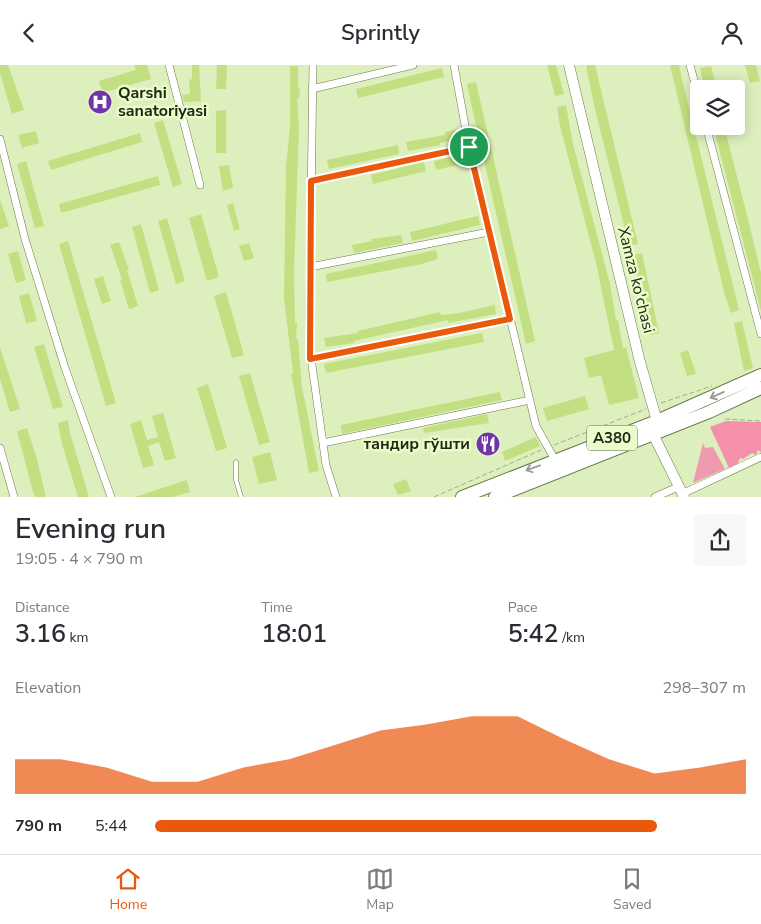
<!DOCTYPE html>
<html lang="en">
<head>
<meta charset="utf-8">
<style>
  body { margin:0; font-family:"Nunito Sans",sans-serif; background:#f7f7f7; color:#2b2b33; height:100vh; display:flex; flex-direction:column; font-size:19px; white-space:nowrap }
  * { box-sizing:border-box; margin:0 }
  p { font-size:16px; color:#7c7c81 }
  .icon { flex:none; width:28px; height:28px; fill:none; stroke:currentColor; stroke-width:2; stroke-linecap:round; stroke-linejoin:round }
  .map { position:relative; height:432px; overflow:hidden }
  .details { display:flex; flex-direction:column; background:#fff; flex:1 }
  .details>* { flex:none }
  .fabs { position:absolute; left:690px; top:15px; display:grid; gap:10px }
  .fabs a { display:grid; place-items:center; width:55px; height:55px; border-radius:5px; background:#fff; box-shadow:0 2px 12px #0003; font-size:25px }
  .pin { position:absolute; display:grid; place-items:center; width:42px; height:42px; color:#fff; margin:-21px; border:2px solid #fff; border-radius:50%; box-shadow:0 1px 5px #0007 }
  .round { display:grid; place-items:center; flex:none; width:52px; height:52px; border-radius:5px; background:#f7f7f7 }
  .overview { display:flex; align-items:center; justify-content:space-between; height:85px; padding:0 15px }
  h1 { font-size:28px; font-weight:600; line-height:38px }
  .metrics { display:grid; grid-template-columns:repeat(3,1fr); gap:8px; height:85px; padding:5px 15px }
  .metrics div { display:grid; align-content:center }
  .metrics b { font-size:25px; font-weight:600 }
  .metrics small { font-size:14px; font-weight:400 }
  .metrics p { font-size:14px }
  .chart { height:140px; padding:10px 15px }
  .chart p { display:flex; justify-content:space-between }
  .chart svg { width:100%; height:90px; margin-top:5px; fill:#ea580c; opacity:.7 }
  ul { padding:0 15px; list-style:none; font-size:16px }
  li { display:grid; grid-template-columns:80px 60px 1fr; align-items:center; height:38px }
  li i { height:12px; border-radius:6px; background:#ea580c }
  header { display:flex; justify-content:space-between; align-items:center; height:65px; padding:0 15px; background:#fff; font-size:22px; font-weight:600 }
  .tab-bar { display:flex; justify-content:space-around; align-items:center; height:70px; border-top:1px solid #e1e1e2; background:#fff; font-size:14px; color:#7c7c81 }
  .tab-bar a { display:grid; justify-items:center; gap:2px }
  .tab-bar .active { color:#ea580c }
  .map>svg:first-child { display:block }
  .green { fill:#ee9bb0 }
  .forest { fill:#f590aa }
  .building { fill:#c2e081 }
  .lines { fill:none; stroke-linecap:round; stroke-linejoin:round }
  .lane-casing { stroke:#6c7b4e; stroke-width:5 }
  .street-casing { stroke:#6c7b4e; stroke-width:8 }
  .secondary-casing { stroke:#6c7b4e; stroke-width:11 }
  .highway-casing { stroke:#6c7b4e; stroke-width:14 }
  .path { stroke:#a0af87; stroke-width:1; stroke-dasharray:5 2.5; stroke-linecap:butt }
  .lane { stroke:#fff; stroke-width:4 }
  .street { stroke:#fff; stroke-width:7 }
  .secondary { stroke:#fff; stroke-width:10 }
  .highway { stroke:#fff; stroke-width:12 }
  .oneway { stroke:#9b9e95 }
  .route-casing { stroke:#fff; stroke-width:10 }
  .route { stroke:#ea580c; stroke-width:6 }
  .labels { text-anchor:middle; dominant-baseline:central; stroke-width:5; stroke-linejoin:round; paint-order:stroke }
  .shield { fill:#eafcca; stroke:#5d674b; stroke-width:1 }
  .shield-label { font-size:15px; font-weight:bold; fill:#202714 }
  .poi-label { font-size:16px; font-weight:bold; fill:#202714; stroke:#eafcca; text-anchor:start }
  .street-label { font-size:16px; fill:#202714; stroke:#eafcca }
</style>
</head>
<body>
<header><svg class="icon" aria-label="back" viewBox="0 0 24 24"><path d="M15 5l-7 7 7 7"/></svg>Sprintly<svg class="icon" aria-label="person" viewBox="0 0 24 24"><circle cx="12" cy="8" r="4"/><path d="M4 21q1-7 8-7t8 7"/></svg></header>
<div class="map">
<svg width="761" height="432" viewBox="0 0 761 432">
  <rect width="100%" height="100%" fill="#ddefbd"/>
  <!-- green -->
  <path class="green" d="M 703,378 L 705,383 L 713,382 L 725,404 L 693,418 Z"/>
  <!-- forest -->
  <path class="forest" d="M 726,356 L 761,357 L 761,387 L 758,385 L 756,390 L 752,388 L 743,394 L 740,393 L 738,398 L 729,403 L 710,362 Z"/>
  <!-- building -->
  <path class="building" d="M 0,0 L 8,0 L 24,45 L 12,49 L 0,8 Z
    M 134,0 L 147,0 L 151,14 L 102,28 L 99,16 L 136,5 Z
    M 192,0 L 199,0 L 201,36 L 184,37 L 182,30 L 190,29 L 189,15 L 192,14 Z
    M 217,0 L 227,0 L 226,24 L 216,24 Z
    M 547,0 L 556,0 L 564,29 L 555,31 Z
    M 588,0 L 595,0 L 638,179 L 629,181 L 595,44 L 586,1 Z
    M 670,0 L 679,0 L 682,14 L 739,245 L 731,248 L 725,231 Z
    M 745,0 L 756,0 L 760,16 L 750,18 Z
    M 290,1 L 298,1 L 298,23 L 300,24 L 299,33 L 297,33 L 299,62 L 294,207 L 295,258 L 297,258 L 296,274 L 298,274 L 302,322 L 319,406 L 309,408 L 291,308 L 293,308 L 284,233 L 286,102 L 290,62 Z
    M 711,1 L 717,24 L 705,24 L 700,3 Z
    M 442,3 L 444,12 L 358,33 L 356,24 Z
    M 476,17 L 535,276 L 526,279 L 470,34 L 467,19 Z
    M 566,40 L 573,79 L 610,219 L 616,255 L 618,255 L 623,283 L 626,282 L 639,333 L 609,340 L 601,310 L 589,313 L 584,293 L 614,285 L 596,198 L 560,61 L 557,42 Z
    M 226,45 L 226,88 L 216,88 L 216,46 Z
    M 163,55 L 182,119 L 173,122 L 154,58 Z
    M 713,61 L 724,61 L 748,154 L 761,208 L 761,246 Z
    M 456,65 L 458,74 L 440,78 L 440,80 L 408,86 L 406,77 L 445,70 L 445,67 Z
    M 36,66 L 39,78 L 22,83 L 18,70 Z
    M 140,68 L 142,77 L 51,105 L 48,96 Z
    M 398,80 L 399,89 L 329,104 L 327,95 Z
    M 465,89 L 467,98 L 436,105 L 434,96 Z
    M 26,96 L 44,161 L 35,163 L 17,99 Z
    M 424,97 L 426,106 L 373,119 L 371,110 Z
    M 229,100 L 233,123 L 223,126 L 219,101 Z
    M 158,111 L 160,120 L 61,148 L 59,139 Z
    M 0,134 L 9,161 L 0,164 Z
    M 233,138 L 240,164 L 234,166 L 227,140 Z
    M 201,149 L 219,212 L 207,216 L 189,153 Z
    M 478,151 L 480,160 L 412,176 L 410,167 Z
    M 167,153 L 185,216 L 176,219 L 158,156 Z
    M 141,159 L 159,225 L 150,228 L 132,162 Z
    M 401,170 L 403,178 L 354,188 L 352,180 L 372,176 L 371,174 Z
    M 68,176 L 116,338 L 106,341 L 59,179 Z
    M 119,177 L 129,205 L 127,205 L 138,241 L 129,244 L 120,215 L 122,214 L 110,180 Z
    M 249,178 L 254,193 L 244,196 L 239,181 Z
    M 436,185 L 438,194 L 422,199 L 327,217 L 326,209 Z
    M 18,186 L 26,215 L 16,218 L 8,189 Z
    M 642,188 L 659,268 L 650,270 L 633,190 Z
    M 103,211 L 111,236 L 102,239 L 94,214 Z
    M 226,227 L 244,290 L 232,293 L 214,231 Z
    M 29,228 L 37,256 L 26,258 L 19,231 Z
    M 495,240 L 496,249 L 448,258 L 448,255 L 354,276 L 354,278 L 326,282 L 324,273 L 358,268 L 358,266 L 440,247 L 441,250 L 459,248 Z
    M 742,256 L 753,303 L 744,306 L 734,258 Z
    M 482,268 L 484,277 L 326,308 L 324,299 Z
    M 44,279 L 63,342 L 53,344 L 34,282 Z
    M 0,282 L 20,344 L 10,347 L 0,314 Z
    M 688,285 L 696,309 L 687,311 L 680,288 Z
    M 250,308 L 270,377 L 259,380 L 239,311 Z
    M 208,319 L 227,383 L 216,386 L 197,323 Z
    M 500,327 L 502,335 L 342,369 L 341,360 Z
    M 585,331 L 589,344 L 547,356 L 543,343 Z
    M 163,348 L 176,393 L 165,396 L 159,377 L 148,381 L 154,400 L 143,403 L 130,359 L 141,355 L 147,375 L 158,372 L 152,351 Z
    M 487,349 L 489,358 L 424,368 L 423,363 Z
    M 68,355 L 70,368 L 89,432 L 78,432 L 62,379 L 58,358 Z
    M 27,363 L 36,390 L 46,432 L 35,432 L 33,427 L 17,366 Z
    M 536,372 L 540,381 L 505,396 L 502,387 Z
    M 270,387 L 277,415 L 259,419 L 252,392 Z
    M 406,414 L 411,426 L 398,430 L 393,419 Z
    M 187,415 L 190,427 L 173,432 L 135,432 Z"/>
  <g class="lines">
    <defs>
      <path id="lane" d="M 236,397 L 236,415 L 241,432"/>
      <path id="street" d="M 169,0 L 200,120
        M 313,0 L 309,279 L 326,400 L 336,432
        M 454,0 L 469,82 L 536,361 L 555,395
        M 690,0 L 699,34
        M 312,24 L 413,0
        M 706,61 L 761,269
        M 0,74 L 25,174 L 65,303 L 111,432
        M 311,116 L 469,82
        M 310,202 L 489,167
        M 310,294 L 510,254
        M 323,378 L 530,335
        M 0,383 L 14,432
        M 682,429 L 761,392
        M 655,432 L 678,422"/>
      <path id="secondary" d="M 569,0 L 640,297 L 657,356 L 653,369 L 684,432"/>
      <path id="highway" d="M 462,432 L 657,356 L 761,310
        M 495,432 L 709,347 L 761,323"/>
    </defs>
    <!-- lane casing -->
    <use href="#lane" class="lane-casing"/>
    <!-- street casing -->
    <use href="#street" class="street-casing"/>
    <!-- secondary casing -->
    <use href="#secondary" class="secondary-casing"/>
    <!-- highway casing -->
    <use href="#highway" class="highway-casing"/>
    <!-- path -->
    <path class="path" d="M 661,338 L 712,321
      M 725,354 L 761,356
      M 554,380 L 646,344
      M 434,432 L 541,385"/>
    <!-- lane -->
    <use href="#lane" class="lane"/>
    <!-- street -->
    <use href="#street" class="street"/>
    <!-- secondary -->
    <use href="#secondary" class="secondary"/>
    <!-- highway -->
    <use href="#highway" class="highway"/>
  </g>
  <!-- one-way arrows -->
  <defs><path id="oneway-shaft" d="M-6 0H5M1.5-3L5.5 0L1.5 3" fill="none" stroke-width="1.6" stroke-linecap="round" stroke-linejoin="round" transform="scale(1.25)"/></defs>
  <g class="oneway">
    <use href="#oneway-shaft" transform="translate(717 330) rotate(156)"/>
    <use href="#oneway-shaft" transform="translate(533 403) rotate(160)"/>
  </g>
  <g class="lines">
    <defs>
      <path id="route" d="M 469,82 L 510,254 L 310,294 L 311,116 Z"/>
    </defs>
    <!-- route casing -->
    <use href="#route" class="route-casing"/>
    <!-- route -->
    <use href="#route" class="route"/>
  </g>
  <!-- icons -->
  <defs>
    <symbol id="hospital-disc" viewBox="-11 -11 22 22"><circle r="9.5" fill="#7135ab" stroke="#eafcca"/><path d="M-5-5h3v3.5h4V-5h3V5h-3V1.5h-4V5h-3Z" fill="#fff"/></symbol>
    <symbol id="restaurant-disc" viewBox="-11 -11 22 22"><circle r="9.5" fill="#7135ab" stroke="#eafcca"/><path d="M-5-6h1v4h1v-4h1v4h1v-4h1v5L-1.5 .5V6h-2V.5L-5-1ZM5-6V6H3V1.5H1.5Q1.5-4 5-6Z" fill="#fff"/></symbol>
  </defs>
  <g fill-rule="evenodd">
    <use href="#hospital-disc" x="86" y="23" width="28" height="28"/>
    <use href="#restaurant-disc" x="474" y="365" width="28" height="28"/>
  </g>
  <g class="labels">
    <!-- shield labels -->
    <rect class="shield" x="587" y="360.5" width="50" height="25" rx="4"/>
    <g class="shield-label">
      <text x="612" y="373">A380</text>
    </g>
    <!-- poi labels -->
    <g class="poi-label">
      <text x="118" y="28">Qarshi<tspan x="118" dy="18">sanatoriyasi</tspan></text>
      <text x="470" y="379" text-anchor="end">тандир гўшти</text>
    </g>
    <!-- street labels -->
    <g class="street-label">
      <text transform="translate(636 215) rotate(76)">Xamza ko'chasi</text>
    </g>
  </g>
</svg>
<div class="fabs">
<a><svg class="icon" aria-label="layers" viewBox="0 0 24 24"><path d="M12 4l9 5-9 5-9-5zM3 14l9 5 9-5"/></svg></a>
</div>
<div class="pin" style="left:469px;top:82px;background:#1e9e55"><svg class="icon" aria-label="arrive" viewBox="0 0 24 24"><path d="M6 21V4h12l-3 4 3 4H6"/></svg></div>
</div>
<section class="details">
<div class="overview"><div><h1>Evening run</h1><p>19:05 · 4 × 790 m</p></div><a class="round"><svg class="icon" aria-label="share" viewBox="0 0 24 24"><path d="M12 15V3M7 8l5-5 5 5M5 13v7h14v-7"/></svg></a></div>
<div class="metrics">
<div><p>Distance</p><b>3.16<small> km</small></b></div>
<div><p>Time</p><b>18:01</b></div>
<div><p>Pace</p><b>5:42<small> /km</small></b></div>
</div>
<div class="chart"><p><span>Elevation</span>298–307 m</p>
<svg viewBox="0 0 160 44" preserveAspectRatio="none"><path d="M0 44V27L10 27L20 31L30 38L40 38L50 31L60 27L70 20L80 13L90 10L100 6L110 6L120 17L130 27L140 34L150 31L160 27V44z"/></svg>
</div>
<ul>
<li><b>790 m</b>5:44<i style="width:85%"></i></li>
</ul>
</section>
<nav class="tab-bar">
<a class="active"><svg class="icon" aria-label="home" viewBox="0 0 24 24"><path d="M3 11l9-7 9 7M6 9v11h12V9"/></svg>Home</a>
<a><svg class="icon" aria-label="map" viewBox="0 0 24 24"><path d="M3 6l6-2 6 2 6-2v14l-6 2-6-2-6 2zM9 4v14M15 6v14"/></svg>Map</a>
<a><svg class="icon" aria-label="saved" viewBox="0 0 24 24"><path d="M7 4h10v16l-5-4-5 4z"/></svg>Saved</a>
</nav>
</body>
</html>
